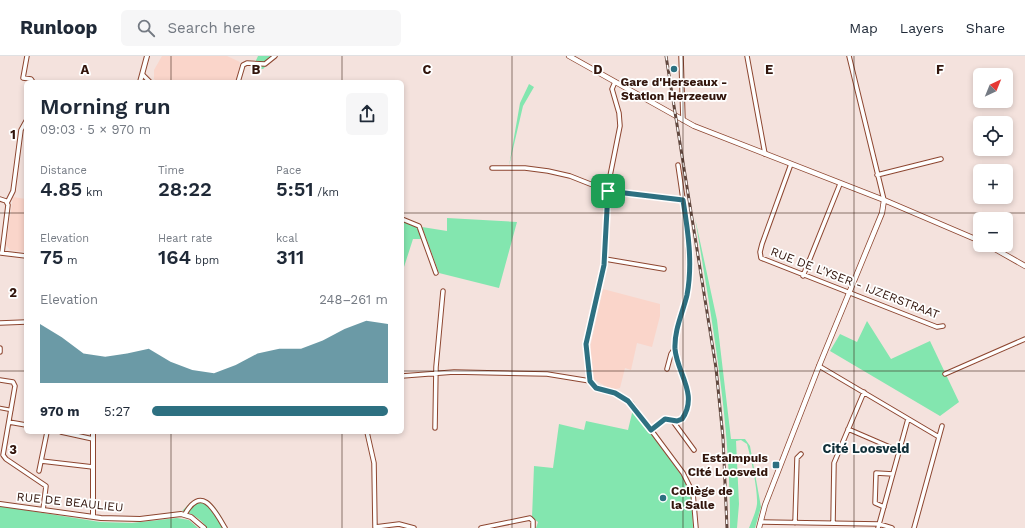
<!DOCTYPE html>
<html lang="en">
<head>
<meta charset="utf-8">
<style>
  body { margin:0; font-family:"Work Sans",sans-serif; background:#f6f6f7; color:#1f2937; height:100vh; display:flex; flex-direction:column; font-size:15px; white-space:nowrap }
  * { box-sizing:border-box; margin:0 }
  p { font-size:13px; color:#747a83 }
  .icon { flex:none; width:22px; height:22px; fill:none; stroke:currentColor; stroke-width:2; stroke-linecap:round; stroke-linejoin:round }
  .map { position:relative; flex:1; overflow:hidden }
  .drawer { position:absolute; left:24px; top:24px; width:380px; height:354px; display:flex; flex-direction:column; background:#fff; border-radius:6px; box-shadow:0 2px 6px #0003 }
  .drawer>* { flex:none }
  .needle { width:26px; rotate:43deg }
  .tools { position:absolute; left:973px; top:12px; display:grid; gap:8px }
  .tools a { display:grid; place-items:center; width:40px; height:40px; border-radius:6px; background:#fff; box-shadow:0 2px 6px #0003; font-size:20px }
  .pin { position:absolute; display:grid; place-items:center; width:34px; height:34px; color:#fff; margin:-17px; border-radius:8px; box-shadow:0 2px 6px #0006 }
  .round { display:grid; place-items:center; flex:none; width:42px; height:42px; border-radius:6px; background:#f6f6f7 }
  .head { display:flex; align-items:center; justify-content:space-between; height:68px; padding:0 16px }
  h1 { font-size:22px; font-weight:600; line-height:30px }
  .figures { display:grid; grid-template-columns:repeat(3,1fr); gap:6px; height:68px; padding:4px 16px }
  .figures div { display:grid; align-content:center }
  .figures b { font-size:20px; font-weight:600 }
  .figures small { font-size:11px; font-weight:400 }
  .figures p { font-size:11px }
  .chart { height:112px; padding:8px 16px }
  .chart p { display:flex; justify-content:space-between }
  .chart svg { width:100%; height:72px; margin-top:4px; fill:#2d7081; opacity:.7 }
  ul { padding:0 16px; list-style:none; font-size:13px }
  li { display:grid; grid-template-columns:64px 48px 1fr; align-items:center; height:30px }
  li i { height:10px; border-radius:5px; background:#2d7081 }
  header { display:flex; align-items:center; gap:24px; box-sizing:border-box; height:56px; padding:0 20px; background:#fff; border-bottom:1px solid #e0e1e3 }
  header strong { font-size:19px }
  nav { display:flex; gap:22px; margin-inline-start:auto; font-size:14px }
  .search { width:280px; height:36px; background:#f6f6f7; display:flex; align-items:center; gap:10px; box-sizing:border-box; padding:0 14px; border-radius:6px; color:#747a83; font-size:15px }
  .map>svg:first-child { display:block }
  .built { fill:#fad5ca }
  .green { fill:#83e6af }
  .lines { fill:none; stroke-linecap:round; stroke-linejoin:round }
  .pedestrian-casing { stroke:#8d4630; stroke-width:4.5 }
  .minor-casing { stroke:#8d4630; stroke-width:5.5 }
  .tertiary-casing { stroke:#8d4630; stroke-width:6 }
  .secondary-casing { stroke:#8d4630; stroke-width:6 }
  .pedestrian { stroke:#fff; stroke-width:2.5 }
  .minor { stroke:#fff; stroke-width:3.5 }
  .tertiary { stroke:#fff; stroke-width:4 }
  .secondary { stroke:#fff; stroke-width:4.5 }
  .rail-casing { stroke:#62483f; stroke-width:3 }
  .rail { stroke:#fff; stroke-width:1.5; stroke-dasharray:4.5; stroke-linecap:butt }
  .route-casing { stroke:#fff; stroke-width:8 }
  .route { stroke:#2d7081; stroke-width:5 }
  .grid { fill:none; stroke:#32150c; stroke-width:1; stroke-opacity:0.55 }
  .poi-dot { fill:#2d7081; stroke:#fff; stroke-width:1.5 }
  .labels { text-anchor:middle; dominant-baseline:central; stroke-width:3.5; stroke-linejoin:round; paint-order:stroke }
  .poi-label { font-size:12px; font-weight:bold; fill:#32150c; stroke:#fff }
  .street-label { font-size:12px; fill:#32150c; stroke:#fff }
  .neighbourhood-label { font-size:13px; font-weight:bold; fill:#113039; stroke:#fff }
  .grid-label { font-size:13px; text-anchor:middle; font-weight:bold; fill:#32150c; stroke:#fff; stroke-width:3.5; stroke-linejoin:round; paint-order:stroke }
</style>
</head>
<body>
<header>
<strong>Runloop</strong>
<div class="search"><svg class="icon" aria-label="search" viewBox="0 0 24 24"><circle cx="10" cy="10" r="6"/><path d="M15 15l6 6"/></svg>Search here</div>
<nav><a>Map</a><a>Layers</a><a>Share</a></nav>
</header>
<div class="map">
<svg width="1025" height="472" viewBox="0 0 1025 472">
  <rect width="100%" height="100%" fill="#f4e2dd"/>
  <!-- built -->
  <path class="built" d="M 162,0 L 227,0 L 240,6 L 236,26 L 157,26 L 154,23 L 154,14 Z
    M 13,141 L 26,143 L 26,196 L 10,194 L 6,189 Z
    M 603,233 L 660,248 L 660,260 L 652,291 L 637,287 L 631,314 L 625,312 L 620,332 L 616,333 L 607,331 L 593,323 L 590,292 Z"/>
  <!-- green -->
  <path class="green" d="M 258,0 L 276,0 L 263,13 L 253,11 Z
    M 529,28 L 534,31 L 523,50 L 509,110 L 520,47 Z
    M 447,162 L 517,166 L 499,232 L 439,217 L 422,171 L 447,175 Z
    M 695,162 L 717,264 L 731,383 L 745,383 L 750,390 L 761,451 L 755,472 L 749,472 C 752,464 756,456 757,448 C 758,434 751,402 747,388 L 741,384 L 736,385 L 739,448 L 737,472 L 730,472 C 731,367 712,265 695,162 Z
    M 402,164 L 417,170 L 424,183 L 413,183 L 404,211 L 402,225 Z
    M 867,265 L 891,303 L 930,285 L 959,346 L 940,360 L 830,295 L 840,278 L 857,286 Z
    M 633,353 L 687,427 L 692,445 L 693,472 L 536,472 L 538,466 L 532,462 L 534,410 L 553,412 L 559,368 L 584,374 L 586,365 L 628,374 Z
    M 197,443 C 214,443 220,458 227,472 L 207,472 C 200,462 193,458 182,455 L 190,447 Z
    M 0,450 L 100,466 L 132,467 L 177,462 L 189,464 L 198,472 L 0,472 Z"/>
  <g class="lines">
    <defs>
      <path id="pedestrian" d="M 0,352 L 11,354"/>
      <path id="minor" d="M 27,0 L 23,22 L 31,23 L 33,26
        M 681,0 L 683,64
        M 747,0 L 765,98
        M 849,0 L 884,144
        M 143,19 L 150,26
        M 238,26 L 243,9 L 247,7 L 265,8 L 275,0
        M 615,26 L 612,33 L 619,57 L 620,70 L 608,130 L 604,209 L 586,288 L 590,325 L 596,331 L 615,337 L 631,347 L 683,417 L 693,437 L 696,472
        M 791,108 L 762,188 L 760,196 L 761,202 L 937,271 L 943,270
        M 492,112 L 525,112 L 548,115 L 570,120 L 608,135 L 683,144
        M 877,119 L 941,103
        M 0,143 L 6,145 L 8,149 L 2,197
        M 7,147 L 13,135 L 21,74 L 26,65
        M 402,163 L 419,170 L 436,217
        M 1,197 L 26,200
        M 605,203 L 664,213
        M 803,220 L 840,128
        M 0,267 L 26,266
        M 0,292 L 0,296
        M 819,310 L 939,381
        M 667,313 L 671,298 L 675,292
        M 945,318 L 1025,283
        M 402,320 L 454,316 L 547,318 L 590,325
        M 0,324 L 13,326 L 15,330 L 3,399 L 6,403 L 46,430 L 43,454
        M 672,364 L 694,394
        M 9,366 L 26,369
        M 435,372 L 436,311 L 443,235
        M 848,373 L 899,395
        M 651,374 L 665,363 L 677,365 L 682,363 C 698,339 678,318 675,293 C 674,272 686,252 688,231 C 691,190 684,150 678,109
        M 61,376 L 93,383
        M 367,376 L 374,407 L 375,471 L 399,468 L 414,472
        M 41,405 L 93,411
        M 39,415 L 47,376
        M 884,451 L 875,447 L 876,417 L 893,418
        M 185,458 C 202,428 215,455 225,472
        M 761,466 L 879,468 L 892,472
        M 795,467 L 797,402 L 801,398
        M 833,467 L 834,407 L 864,336
        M 481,472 L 530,462 L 533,465 L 533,472
        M 878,472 L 908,363
        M 914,472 L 942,370"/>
      <path id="tertiary" d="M 140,26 L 147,0
        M 0,448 L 101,462 L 140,463 L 181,458 L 191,461 L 204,472
        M 93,461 L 93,376"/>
      <path id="secondary" d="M 569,0 L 694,70 L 884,144 L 980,185
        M 988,189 L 1025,210
        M 759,472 L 765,449 L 819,310 L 882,157 L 884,144"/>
    </defs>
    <!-- pedestrian casing -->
    <use href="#pedestrian" class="pedestrian-casing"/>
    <!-- minor casing -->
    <use href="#minor" class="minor-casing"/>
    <!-- tertiary casing -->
    <use href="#tertiary" class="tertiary-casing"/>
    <!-- secondary casing -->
    <use href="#secondary" class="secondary-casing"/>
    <!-- pedestrian -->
    <use href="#pedestrian" class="pedestrian"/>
    <!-- minor -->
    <use href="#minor" class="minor"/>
    <!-- tertiary -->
    <use href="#tertiary" class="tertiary"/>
    <!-- secondary -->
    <use href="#secondary" class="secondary"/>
    <defs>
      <path id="rail" d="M 666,0 L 716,312 L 723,382 L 727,472"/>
    </defs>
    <!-- rail casing -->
    <use href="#rail" class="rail-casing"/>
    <!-- rail -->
    <use href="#rail" class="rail"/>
  </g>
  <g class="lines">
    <defs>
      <path id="route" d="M 608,135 L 683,144 C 688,175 693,208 687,239 C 683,256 674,274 675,293 C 677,317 699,339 682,363 L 677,365 L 665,363 L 651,374 L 628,345 L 615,337 L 596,332 L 590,325 L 586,288 L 604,209 Z"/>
    </defs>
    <!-- route casing -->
    <use href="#route" class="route-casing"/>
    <!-- route -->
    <use href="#route" class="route"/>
  </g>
  <!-- grid -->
  <path class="grid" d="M 171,0 L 171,26M 342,0 L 342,26M 512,0 L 512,472M 683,0 L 683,472M 854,0 L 854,472M 0,157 L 26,157M 402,157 L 1025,157M 0,315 L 26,315M 402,315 L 1025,315M 171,376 L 171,472M 342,376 L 342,472"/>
  <!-- markers -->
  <g class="poi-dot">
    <circle cx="674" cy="13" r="4"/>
    <rect x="772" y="405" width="8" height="8" rx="2"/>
    <circle cx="663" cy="442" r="4"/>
  </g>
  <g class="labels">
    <!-- poi labels -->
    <g class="poi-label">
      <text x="674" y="26">Gare d'Herseaux -<tspan x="674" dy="14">Station Herzeeuw</tspan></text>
      <text x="768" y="402" text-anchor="end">Estaimpuis<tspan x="768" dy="14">Cité Loosveld</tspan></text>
      <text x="671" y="435" text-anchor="start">Collège de<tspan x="671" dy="14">la Salle</tspan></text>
    </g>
    <!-- street labels -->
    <g class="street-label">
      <text transform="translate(855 227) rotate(21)">RUE DE L'YSER - IJZERSTRAAT</text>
      <text transform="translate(70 446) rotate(6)">RUE DE BEAULIEU</text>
    </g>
    <!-- neighbourhood labels -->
    <g class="neighbourhood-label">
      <text x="866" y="392">Cité Loosveld</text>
    </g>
  </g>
  <g class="grid-label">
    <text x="85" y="18">A</text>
    <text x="256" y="18">B</text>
    <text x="427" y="18">C</text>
    <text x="598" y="18">D</text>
    <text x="769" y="18">E</text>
    <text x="940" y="18">F</text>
    <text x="13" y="83">1</text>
    <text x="13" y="241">2</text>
    <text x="13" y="398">3</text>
  </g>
</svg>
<div class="tools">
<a><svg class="needle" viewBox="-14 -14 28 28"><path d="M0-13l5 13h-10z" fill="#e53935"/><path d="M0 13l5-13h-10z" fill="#747a83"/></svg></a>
<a><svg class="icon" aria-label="locate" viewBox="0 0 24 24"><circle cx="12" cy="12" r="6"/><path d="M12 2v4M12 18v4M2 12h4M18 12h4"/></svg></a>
<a>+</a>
<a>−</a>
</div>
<div class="pin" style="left:608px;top:135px;background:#1e9e55"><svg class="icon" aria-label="arrive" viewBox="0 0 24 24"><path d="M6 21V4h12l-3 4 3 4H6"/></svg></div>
<section class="drawer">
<div class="head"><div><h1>Morning run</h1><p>09:03 · 5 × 970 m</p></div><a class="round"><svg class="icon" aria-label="share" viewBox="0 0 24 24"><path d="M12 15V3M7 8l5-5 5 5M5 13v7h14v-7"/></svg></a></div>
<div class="figures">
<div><p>Distance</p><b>4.85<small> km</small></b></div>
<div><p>Time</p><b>28:22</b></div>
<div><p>Pace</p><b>5:51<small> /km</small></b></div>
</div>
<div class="figures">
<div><p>Elevation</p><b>75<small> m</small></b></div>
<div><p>Heart rate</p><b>164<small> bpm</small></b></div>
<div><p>kcal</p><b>311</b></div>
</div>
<div class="chart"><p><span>Elevation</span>248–261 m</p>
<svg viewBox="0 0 160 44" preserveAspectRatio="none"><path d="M0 44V8L10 16L20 26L30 28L40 26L50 23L60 31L70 36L80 38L90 33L100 26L110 23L120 23L130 18L140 11L150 6L160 8V44z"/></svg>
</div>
<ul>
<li><b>970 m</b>5:27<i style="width:100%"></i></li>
</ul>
</section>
</div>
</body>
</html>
